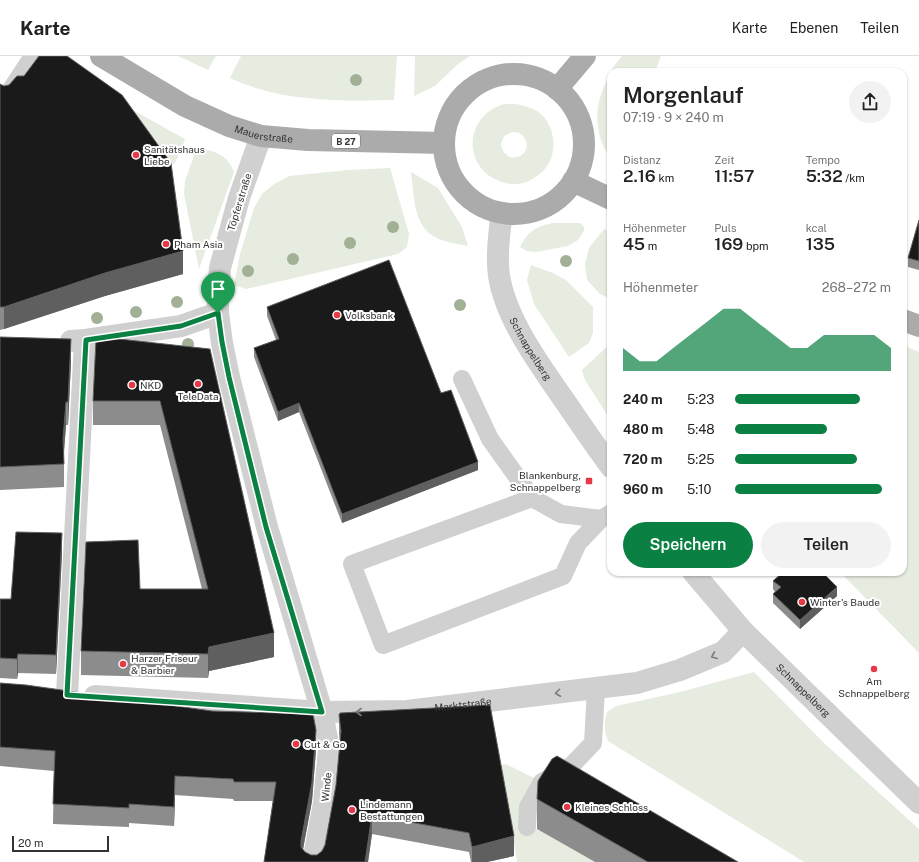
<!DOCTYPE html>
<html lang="de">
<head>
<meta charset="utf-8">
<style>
  body { margin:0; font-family:"Public Sans",sans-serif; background:#f2f2f2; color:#222; height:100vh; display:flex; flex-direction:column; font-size:15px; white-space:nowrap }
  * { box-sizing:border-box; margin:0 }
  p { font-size:13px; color:#767676 }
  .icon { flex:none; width:22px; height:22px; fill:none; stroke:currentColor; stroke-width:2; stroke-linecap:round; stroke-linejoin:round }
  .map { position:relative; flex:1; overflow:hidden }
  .sheet { position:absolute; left:607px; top:12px; width:300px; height:508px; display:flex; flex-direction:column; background:#fff; border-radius:12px; box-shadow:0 1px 3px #0004 }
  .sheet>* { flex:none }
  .scale { position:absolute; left:12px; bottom:10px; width:97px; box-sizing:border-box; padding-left:4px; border:2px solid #333; border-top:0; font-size:11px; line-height:14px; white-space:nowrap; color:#333; -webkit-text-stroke:3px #fff; paint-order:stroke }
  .pin { position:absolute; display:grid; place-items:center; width:34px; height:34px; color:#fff; margin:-41px -17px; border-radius:50% 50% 50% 0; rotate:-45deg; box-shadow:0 0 4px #0007 }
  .pin .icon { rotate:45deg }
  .round { display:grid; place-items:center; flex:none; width:42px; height:42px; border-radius:21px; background:#f2f2f2 }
  .overview { display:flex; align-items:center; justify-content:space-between; height:68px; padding:0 16px }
  h1 { font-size:22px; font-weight:600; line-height:30px }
  .metrics { display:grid; grid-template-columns:repeat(3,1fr); gap:6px; height:68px; padding:4px 16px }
  .metrics div { display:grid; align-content:center }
  .metrics b { font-size:17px; font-weight:600 }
  .metrics small { font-size:11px; font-weight:400 }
  .metrics p { font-size:11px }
  .chart { height:112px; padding:8px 16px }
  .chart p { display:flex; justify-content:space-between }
  .chart svg { width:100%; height:72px; margin-top:4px; fill:#0b8043; opacity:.7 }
  .cta { display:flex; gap:8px; margin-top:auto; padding:8px 16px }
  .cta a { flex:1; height:46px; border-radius:24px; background:#0b8043; color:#fff; font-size:16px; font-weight:600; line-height:46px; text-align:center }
  .cta a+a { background:#f2f2f2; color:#222 }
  ul { padding:0 16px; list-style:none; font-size:13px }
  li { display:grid; grid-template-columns:64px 48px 1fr; align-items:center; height:30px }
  li i { height:10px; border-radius:5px; background:#0b8043 }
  header { display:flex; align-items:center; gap:24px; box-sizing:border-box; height:56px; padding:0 20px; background:#fff; border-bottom:1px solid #e0e0e0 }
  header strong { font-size:19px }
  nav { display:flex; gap:22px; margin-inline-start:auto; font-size:14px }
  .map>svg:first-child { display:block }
  .green { fill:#e6ecdf; fill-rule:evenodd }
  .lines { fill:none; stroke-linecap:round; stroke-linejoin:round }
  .lane { stroke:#d0d0d0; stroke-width:18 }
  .street { stroke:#d0d0d0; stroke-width:22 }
  .primary { stroke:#ababab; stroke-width:22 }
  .tree { fill:#a2b095 }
  .wall { fill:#8c8c8c }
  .shaded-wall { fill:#5f5f5f }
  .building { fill:#1a1a1a; stroke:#5f5f5f }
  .oneway { stroke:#7a7a7a }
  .route-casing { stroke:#fff; stroke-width:8 }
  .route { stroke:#0b8043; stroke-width:5 }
  .poi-dot { fill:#e63946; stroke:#fff; stroke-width:1.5 }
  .labels { text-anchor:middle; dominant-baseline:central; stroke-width:4; stroke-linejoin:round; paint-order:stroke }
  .shield { fill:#fff; stroke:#707070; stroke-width:1 }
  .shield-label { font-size:9px; font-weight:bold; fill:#333 }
  .street-label { font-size:10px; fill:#333; stroke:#fff }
  .poi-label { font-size:10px; fill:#333; stroke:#fff; text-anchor:start }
</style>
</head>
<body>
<header>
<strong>Karte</strong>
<nav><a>Karte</a><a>Ebenen</a><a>Teilen</a></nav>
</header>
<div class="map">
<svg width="919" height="806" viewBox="0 0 919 806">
  <rect width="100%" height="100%" fill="#fff"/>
  <!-- green -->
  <path class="green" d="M 178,0 L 216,0 L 208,14 Z
    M 241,0 L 397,0 L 394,44 C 339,45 281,46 230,22 Z
    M 415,0 L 470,0 L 458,8 L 435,30 L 414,40 Z
    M 622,0 L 661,0 L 655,16 L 611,16 L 614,10 Z
    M 611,16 L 611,102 C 598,87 594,61 600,42 C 602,33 607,25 611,16 Z
    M 516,48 C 525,50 534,52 541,58 C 556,72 558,99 544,114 C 534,124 521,131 506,127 C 464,118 461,64 501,49 C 505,48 511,48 516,48 ZM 512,76 C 518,76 522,77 525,83 C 534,100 505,112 501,88 L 504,80 Z
    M 131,53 L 185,83 L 175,107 L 170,108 Z
    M 197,91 C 214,96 227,97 234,116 L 199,213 L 184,138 L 185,125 Z
    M 390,112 L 409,178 L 407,191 L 398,198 L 246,233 L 234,229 L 240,198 L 254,152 L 262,138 L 274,128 L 289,120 L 348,114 Z
    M 411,116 L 438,132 L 462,171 L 468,190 C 459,188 443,186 435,181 C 413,170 414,138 411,116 Z
    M 554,167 L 580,167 L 584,171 L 584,175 L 578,184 L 568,190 L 536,196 L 527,195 L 520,191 C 529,174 537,170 554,167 Z
    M 604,173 L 611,176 L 611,243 L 600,238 L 587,224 L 585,208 L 589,192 Z
    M 531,209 L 553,217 L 566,224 L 593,251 L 593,277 L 589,287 L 569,301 L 534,248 L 527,224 Z
    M 611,287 L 611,365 L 585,324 L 582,314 Z
    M 903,289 L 919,296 L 919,597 L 840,516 L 903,516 Z
    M 754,616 L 824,687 L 919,773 L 919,806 L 804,806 L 608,685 C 604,675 604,666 607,656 L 616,650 L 680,636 Z
    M 506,708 L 542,726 L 552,733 L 530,769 L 595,806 L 517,806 L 510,761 L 499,710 Z"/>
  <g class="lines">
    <!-- lane -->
    <path class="lane" d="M 6,41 L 33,0
      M 462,323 L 490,383 L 532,442
      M 601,463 L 561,458 L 532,442 L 352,508 L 383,589 L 563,520 L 578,487 L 601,463 L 611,457
      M 527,771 L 528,751 L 542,726 L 571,710 L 593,687 L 596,633"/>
    <!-- street -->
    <g class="street">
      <path d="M 261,80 L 239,142 L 220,212 L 218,235 L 218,257 L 222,287 L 229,321 L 267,471 L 322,656 L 329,693 L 324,747 L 313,806"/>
      <path id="s1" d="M 502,157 C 499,177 496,200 499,220 C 506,263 538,306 562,341 C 578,364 594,388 611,411"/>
      <path d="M 71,285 L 85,284 L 181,270 L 218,257"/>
      <path id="s2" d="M 693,516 L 743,575 L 919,747"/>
      <path d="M 67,639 L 85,284"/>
      <path id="s3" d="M 95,640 L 322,656 L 407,655 L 637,627 L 680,614 L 723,596 L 743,575"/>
    </g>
    <!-- primary -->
    <g class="primary">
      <path id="s4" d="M 101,0 L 185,50 L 229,70 L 261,80 L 308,84 L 444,87"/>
      <circle cx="514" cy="88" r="70"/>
      <path d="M 557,33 L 585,0"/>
      <path d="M 573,125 L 611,143"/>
      <path d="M 903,264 L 919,270"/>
    </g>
  </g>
  <!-- trees -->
  <g class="tree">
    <circle cx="356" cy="24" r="6"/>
    <circle cx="393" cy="171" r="6"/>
    <circle cx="350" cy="187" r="6"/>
    <circle cx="293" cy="203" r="6"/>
    <circle cx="566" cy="205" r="6"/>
    <circle cx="248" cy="215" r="6"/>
    <circle cx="177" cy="246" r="6"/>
    <circle cx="460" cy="249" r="6"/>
    <circle cx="136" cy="256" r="6"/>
    <circle cx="97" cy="262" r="6"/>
    <circle cx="188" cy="288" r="6"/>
  </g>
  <!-- wall -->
  <path class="wall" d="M 0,28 L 183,218 L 105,240 L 4,273 L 0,274 Z
    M 919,164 L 919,214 L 908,211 L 908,202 Z
    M 267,251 L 441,337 L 478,414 L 342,467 L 299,356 L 278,365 L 254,301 L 254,292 L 276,284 L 267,260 Z
    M 0,281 L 71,306 L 68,369 L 66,369 L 64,398 L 64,431 L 0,434 Z
    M 210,293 L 274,601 L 209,615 L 208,622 L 81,619 L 81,595 L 140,533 L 202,533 L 160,369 L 93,369 L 93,345 Z
    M 62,497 L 56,618 L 18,617 L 17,623 L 0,622 L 0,543 L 11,543 Z
    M 773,525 L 837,540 L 800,573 L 773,547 L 773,538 L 775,536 L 773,533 Z
    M 0,627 L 316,694 L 312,745 L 303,793 L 305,796 L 311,799 L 317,799 L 322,795 L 325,789 L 336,729 L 340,687 L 339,678 L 339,659 L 514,800 L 487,806 L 471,806 L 469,796 L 372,778 L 368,806 L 264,806 L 273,745 L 234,745 L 233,743 L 175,739 L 174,770 L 129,767 L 129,771 L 53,768 L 54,715 L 0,710 Z
    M 537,743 L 738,806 L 595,806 L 537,773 Z"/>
  <!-- shaded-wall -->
  <path class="shaded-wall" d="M 183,195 L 183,218 L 105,240 L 4,273 L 4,251 L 105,217 Z
    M 71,283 L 71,306 L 68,369 L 68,346 Z
    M 66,346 L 66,369 L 63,406 L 63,383 Z
    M 299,347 L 299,356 L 278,365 L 278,356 Z
    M 478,406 L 478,414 L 342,467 L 342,458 Z
    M 62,477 L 62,497 L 56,618 L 56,599 Z
    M 837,531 L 837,540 L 800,573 L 800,564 Z
    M 274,577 L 274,601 L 209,615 L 208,622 L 208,598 L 209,591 Z
    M 18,598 L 18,617 L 17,623 L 17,603 Z
    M 316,674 L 316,694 L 312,745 L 301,804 L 301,785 Z
    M 175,720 L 175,739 L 174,770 L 174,751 Z
    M 372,759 L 372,778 L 368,806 L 365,806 Z
    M 514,780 L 514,800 L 487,806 L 472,806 L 472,791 Z"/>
  <!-- building -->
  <path class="building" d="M 39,0 L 67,0 L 122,39 L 171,107 L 183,195 L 105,217 L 4,251 L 0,251 L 0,28 L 4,30 L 9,29 L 17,20 L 24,20 Z
    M 919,164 L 919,205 L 908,202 Z
    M 389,204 L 441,337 L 451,334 L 478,406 L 342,458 L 299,347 L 278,356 L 254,292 L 279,283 L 267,251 Z
    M 0,281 L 71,283 L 68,346 L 66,346 L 63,383 L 64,408 L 0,411 Z
    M 101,281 L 210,293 L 274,577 L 209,591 L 208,598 L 81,595 L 86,486 L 138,484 L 140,533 L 208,533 L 160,345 L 93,345 L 96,283 L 101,283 Z
    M 16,476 L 62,477 L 56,599 L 18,598 L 17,603 L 0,602 L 0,543 L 11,543 Z
    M 783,516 L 822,516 L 837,531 L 800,564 L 773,538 L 781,531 L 773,525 Z
    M 0,627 L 26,629 L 212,655 L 313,658 L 316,674 L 312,726 L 301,785 L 301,791 L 305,796 L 311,799 L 317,799 L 322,795 L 325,789 L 336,729 L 341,675 L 339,659 L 340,657 L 490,649 L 514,780 L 472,791 L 469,777 L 372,759 L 365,806 L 264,806 L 276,726 L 234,726 L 233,723 L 175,720 L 174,751 L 129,748 L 129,752 L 53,748 L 55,695 L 0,691 Z
    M 557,700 L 738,806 L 648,806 L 537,743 L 538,725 L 552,703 Z"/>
  <!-- one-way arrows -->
  <defs><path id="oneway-chevron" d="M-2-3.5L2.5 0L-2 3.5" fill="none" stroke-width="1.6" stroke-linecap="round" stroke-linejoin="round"/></defs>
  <g class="oneway">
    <use href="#oneway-chevron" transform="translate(714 600) rotate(157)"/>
    <use href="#oneway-chevron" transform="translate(558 637) rotate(173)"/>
    <use href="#oneway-chevron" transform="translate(359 656) rotate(180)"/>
  </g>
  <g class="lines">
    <defs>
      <path id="route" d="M 218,257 L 222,286 L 229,321 L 266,471 L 322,656 L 67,639 L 86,284 L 181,270 Z"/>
    </defs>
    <!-- route casing -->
    <use href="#route" class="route-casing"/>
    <!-- route -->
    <use href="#route" class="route"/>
  </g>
  <!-- markers -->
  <g class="poi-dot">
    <circle cx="136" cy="99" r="4"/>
    <circle cx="166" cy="188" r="4"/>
    <circle cx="337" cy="259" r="4"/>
    <circle cx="198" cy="328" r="4"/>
    <circle cx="132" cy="329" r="4"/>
    <rect x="585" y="421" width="8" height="8" rx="2"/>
    <circle cx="802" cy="546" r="4"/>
    <circle cx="123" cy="608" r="4"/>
    <circle cx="874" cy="613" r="4"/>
    <circle cx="296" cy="688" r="4"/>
    <circle cx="567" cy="751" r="4"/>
    <circle cx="352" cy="754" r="4"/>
  </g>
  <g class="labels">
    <!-- shield labels -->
    <rect class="shield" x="332" y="78" width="28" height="14" rx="3"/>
    <g class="shield-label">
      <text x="346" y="85">B 27</text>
    </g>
    <!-- street labels -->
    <g class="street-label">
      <text stroke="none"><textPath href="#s4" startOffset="182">Mauerstraße</textPath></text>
      <text transform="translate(239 146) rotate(-73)">Töpferstraße</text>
      <text stroke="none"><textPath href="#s1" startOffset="143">Schnappelberg</textPath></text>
      <text stroke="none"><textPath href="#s2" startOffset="162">Schnappelberg</textPath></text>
      <text stroke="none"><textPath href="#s3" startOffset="369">Marktstraße</textPath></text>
      <text transform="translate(326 731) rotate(-84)">Winde</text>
    </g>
    <!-- poi labels -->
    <g class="poi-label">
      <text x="144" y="93">Sanitätshaus<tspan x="144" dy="12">Liebe</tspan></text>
      <text x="174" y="188">Pham Asia</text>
      <text x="345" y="259">Volksbank</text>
      <text x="140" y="329">NKD</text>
      <text x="198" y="340" text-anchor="middle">TeleData</text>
      <text x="581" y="419" text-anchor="end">Blankenburg,<tspan x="581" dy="12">Schnappelberg</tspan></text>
      <text x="810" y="546">Winter's Baude</text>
      <text x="131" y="602">Harzer Friseur<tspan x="131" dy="12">&amp; Barbier</tspan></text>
      <text x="874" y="625" text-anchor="middle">Am<tspan x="874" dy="12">Schnappelberg</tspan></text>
      <text x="304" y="688">Cut &amp; Go</text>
      <text x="360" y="748">Lindemann<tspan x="360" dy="12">Bestattungen</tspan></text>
      <text x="575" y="751">Kleines Schloss</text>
    </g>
  </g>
</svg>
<div class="scale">20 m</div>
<div class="pin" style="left:218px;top:257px;background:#1e9e55"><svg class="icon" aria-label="arrive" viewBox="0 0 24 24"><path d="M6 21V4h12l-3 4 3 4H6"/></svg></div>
<section class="sheet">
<div class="overview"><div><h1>Morgenlauf</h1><p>07:19 · 9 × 240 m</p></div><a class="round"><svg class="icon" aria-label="share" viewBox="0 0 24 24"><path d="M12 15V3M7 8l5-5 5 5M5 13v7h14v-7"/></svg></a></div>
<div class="metrics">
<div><p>Distanz</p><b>2.16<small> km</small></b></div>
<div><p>Zeit</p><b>11:57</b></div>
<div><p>Tempo</p><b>5:32<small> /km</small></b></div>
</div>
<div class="metrics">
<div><p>Höhenmeter</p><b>45<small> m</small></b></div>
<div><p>Puls</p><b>169<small> bpm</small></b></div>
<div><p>kcal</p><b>135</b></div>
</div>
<div class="chart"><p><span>Höhenmeter</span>268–272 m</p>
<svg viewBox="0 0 160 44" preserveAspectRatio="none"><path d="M0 44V30L10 38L20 38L30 30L40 22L50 14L60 6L70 6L80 14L90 22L100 30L110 30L120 22L130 22L140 22L150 22L160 30V44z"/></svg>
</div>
<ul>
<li><b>240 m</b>5:23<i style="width:80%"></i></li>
<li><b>480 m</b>5:48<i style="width:59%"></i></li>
<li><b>720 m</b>5:25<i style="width:78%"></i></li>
<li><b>960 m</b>5:10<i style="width:94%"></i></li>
</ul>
<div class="cta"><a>Speichern</a><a>Teilen</a></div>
</section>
</div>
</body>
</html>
